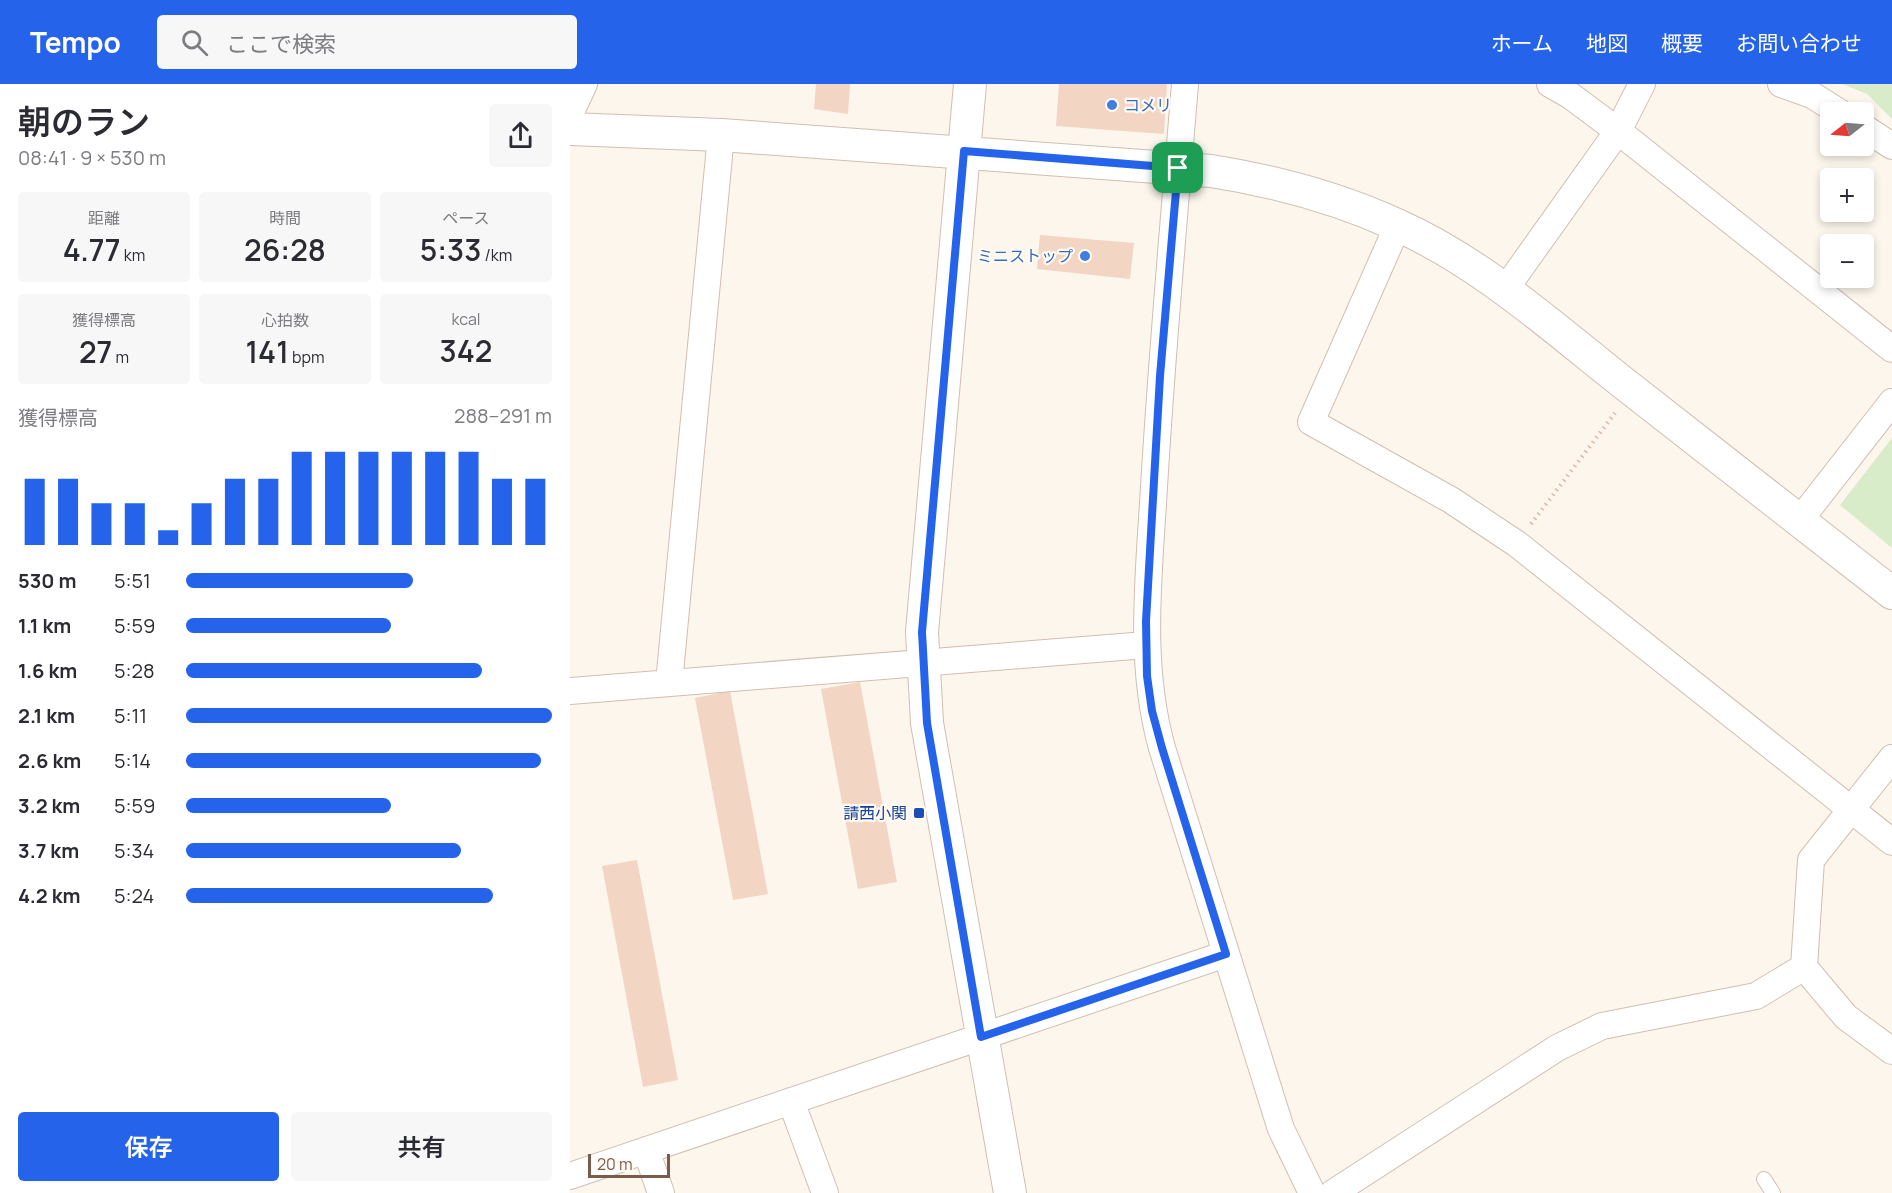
<!DOCTYPE html>
<html lang="ja">
<head>
<meta charset="utf-8">
<style>
  body { margin:0; font-family:Manrope,"Noto Sans JP",sans-serif; background:#f7f7f7; color:#2b2b33; height:100vh; display:flex; flex-direction:column; font-size:22px; white-space:nowrap }
  * { box-sizing:border-box; margin:0 }
  p { font-size:20px; color:#7c7c81 }
  .icon { flex:none; width:33px; height:33px; fill:none; stroke:currentColor; stroke-width:2; stroke-linecap:round; stroke-linejoin:round }
  .map { position:relative; flex:1; overflow:hidden }
  .details { display:flex; flex-direction:column; background:#fff; width:570px }
  .details>* { flex:none }
  .needle { width:39px; rotate:253deg }
  .buttons { position:absolute; left:1250px; top:18px; display:grid; gap:12px }
  .buttons a { display:grid; place-items:center; width:54px; height:54px; border-radius:6px; background:#fff; box-shadow:0 3px 9px #0003; font-size:30px }
  .scale { position:absolute; left:18px; bottom:15px; width:82px; box-sizing:border-box; padding-left:6px; border:3px solid #7a5c4d; border-top:0; font-size:16px; line-height:21px; white-space:nowrap; color:#7a5c4d; -webkit-text-stroke:4px #fffaf3; paint-order:stroke }
  .pin { position:absolute; display:grid; place-items:center; width:51px; height:51px; color:#fff; margin:-26px; border-radius:12px; box-shadow:0 3px 9px #0006 }
  .round { display:grid; place-items:center; flex:none; width:63px; height:63px; border-radius:6px; background:#f7f7f7 }
  .headline { display:flex; align-items:center; justify-content:space-between; height:102px; padding:0 18px }
  h1 { font-size:33px; font-weight:600; line-height:45px }
  .metrics { display:grid; grid-template-columns:repeat(3,1fr); gap:9px; height:102px; padding:6px 18px }
  .metrics div { display:grid; align-content:center; border-radius:6px; background:#f7f7f7; text-align:center }
  .metrics b { font-size:30px; font-weight:600 }
  .metrics small { font-size:16px; font-weight:400 }
  .metrics p { font-size:16px }
  .chart { height:168px; padding:12px 18px }
  .chart p { display:flex; justify-content:space-between }
  .chart svg { width:100%; height:108px; margin-top:6px; stroke:#2563eb; stroke-width:6 }
  .button { display:flex; gap:12px; margin-top:auto; padding:12px 18px }
  .button a { flex:1; height:69px; border-radius:6px; background:#2563eb; color:#fff; font-size:24px; font-weight:600; line-height:69px; text-align:center }
  .button a+a { background:#f7f7f7; color:#2b2b33 }
  ul { padding:0 18px; list-style:none; font-size:20px }
  li { display:grid; grid-template-columns:96px 72px 1fr; align-items:center; height:45px }
  li i { height:15px; border-radius:8px; background:#2563eb }
  header { display:flex; align-items:center; gap:36px; box-sizing:border-box; height:84px; padding:0 30px; background:#2563eb; color:#fff }
  header strong { font-size:28px }
  nav { display:flex; gap:33px; margin-inline-start:auto; font-size:21px }
  .search { width:420px; height:54px; background:#f7f7f7; display:flex; align-items:center; gap:15px; box-sizing:border-box; padding:0 21px; border-radius:6px; color:#7c7c81; font-size:22px }
  main { display:flex; flex:1; min-height:0 }
  .map>svg:first-child { display:block }
  .green { fill:#d8ecc9 }
  .building { fill:#f3d5c3 }
  .lines { fill:none; stroke-linecap:round; stroke-linejoin:round }
  .service-casing { stroke:#d1beb0; stroke-width:16 }
  .minor-casing { stroke:#d1beb0; stroke-width:28 }
  .tertiary-casing { stroke:#d1beb0; stroke-width:34 }
  .path { stroke:#d9b8a5; stroke-width:4; stroke-dasharray:1.5 4.5; stroke-linecap:butt }
  .service { stroke:#fff; stroke-width:14 }
  .minor { stroke:#fff; stroke-width:26 }
  .tertiary { stroke:#fff; stroke-width:32 }
  .route-casing { stroke:#fff; stroke-width:12 }
  .route { stroke:#2563eb; stroke-width:8 }
  .shop-dot { fill:#3f7fe0; stroke:#fffaf3; stroke-width:2 }
  .transit-dot { fill:#1a4fb4; stroke:#fffaf3; stroke-width:2 }
  .labels { text-anchor:middle; dominant-baseline:central; stroke-width:4.5; stroke-linejoin:round; paint-order:stroke }
  .shop-label { font-size:16px; fill:#366cbe; stroke:#fffaf3; text-anchor:start }
  .transit-label { font-size:16px; fill:#164399; stroke:#fffaf3; text-anchor:end }
</style>
</head>
<body>
<header>
<strong>Tempo</strong>
<div class="search"><svg class="icon" aria-label="search" viewBox="0 0 24 24"><circle cx="10" cy="10" r="6"/><path d="M15 15l6 6"/></svg>ここで検索</div>
<nav><a>ホーム</a><a>地図</a><a>概要</a><a>お問い合わせ</a></nav>
</header>
<main>
<section class="details">
<div class="headline"><div><h1>朝のラン</h1><p>08:41 · 9 × 530 m</p></div><a class="round"><svg class="icon" aria-label="share" viewBox="0 0 24 24"><path d="M12 15V3M7 8l5-5 5 5M5 13v7h14v-7"/></svg></a></div>
<div class="metrics">
<div><p>距離</p><b>4.77<small> km</small></b></div>
<div><p>時間</p><b>26:28</b></div>
<div><p>ペース</p><b>5:33<small> /km</small></b></div>
</div>
<div class="metrics">
<div><p>獲得標高</p><b>27<small> m</small></b></div>
<div><p>心拍数</p><b>141<small> bpm</small></b></div>
<div><p>kcal</p><b>342</b></div>
</div>
<div class="chart"><p><span>獲得標高</span>288–291 m</p>
<svg viewBox="0 0 160 44" preserveAspectRatio="none"><path d="M5 44V17M15 44V17M25 44V27M35 44V27M45 44V38M55 44V27M65 44V17M75 44V17M85 44V6M95 44V6M105 44V6M115 44V6M125 44V6M135 44V6M145 44V17M155 44V17"/></svg>
</div>
<ul>
<li><b>530 m</b>5:51<i style="width:62%"></i></li>
<li><b>1.1 km</b>5:59<i style="width:56%"></i></li>
<li><b>1.6 km</b>5:28<i style="width:81%"></i></li>
<li><b>2.1 km</b>5:11<i style="width:100%"></i></li>
<li><b>2.6 km</b>5:14<i style="width:97%"></i></li>
<li><b>3.2 km</b>5:59<i style="width:56%"></i></li>
<li><b>3.7 km</b>5:34<i style="width:75%"></i></li>
<li><b>4.2 km</b>5:24<i style="width:84%"></i></li>
</ul>
<div class="button"><a>保存</a><a>共有</a></div>
</section>
<div class="map">
<svg width="1322" height="1109" viewBox="0 0 1322 1109">
  <rect width="100%" height="100%" fill="#fdf6ec"/>
  <!-- green -->
  <path class="green" d="M 1272,0 L 1322,0 L 1322,35 L 1297,10 Z
    M 1322,354 L 1322,464 L 1270,421 Z"/>
  <!-- building -->
  <path class="building" d="M 246,0 L 280,0 L 278,30 L 244,25 Z
    M 489,0 L 597,0 L 594,50 L 486,42 Z
    M 470,151 L 564,159 L 560,195 L 467,185 Z
    M 290,598 L 327,798 L 288,805 L 251,605 Z
    M 160,607 L 198,810 L 163,816 L 125,614 Z
    M 67,776 L 108,996 L 73,1003 L 32,782 Z"/>
  <g class="lines">
    <defs>
      <path id="service" d="M 1194,1095 L 1203,1109"/>
      <path id="minor" d="M 615,0 C 604,134 592,268 584,403 C 579,491 568,578 592,664 L 711,1045 L 742,1109
        M 980,0 L 1001,12 L 1048,47 L 1322,265
        M 1211,0 L 1242,11 L 1269,28
        M 0,30 L 14,0
        M 1293,43 L 1322,62
        M 828,141 L 741,338 L 881,416 L 947,460 L 1322,758
        M 934,207 L 1048,47 L 1072,0
        M 1229,437 L 1322,318
        M 99,599 L 151,51
        M 0,607 L 576,561
        M 1322,674 L 1241,776 L 1234,883 L 1276,933 L 1322,967
        M 221,1017 L 255,1109
        M 76,1066 L 91,1109
        M 0,1092 L 656,870
        M 763,1109 L 987,964 L 1032,942 L 1186,912 L 1234,883"/>
      <path id="tertiary" d="M 400,0 L 352,548 L 357,639 L 440,1109
        M 0,45 L 151,51 L 641,87 C 705,97 768,114 827,141 C 908,177 978,239 1047,294 C 1138,366 1230,437 1322,509"/>
    </defs>
    <!-- service casing -->
    <use href="#service" class="service-casing"/>
    <!-- minor casing -->
    <use href="#minor" class="minor-casing"/>
    <!-- tertiary casing -->
    <use href="#tertiary" class="tertiary-casing"/>
    <!-- path -->
    <path class="path" d="M 961,440 L 1045,329"/>
    <!-- service -->
    <use href="#service" class="service"/>
    <!-- minor -->
    <use href="#minor" class="minor"/>
    <!-- tertiary -->
    <use href="#tertiary" class="tertiary"/>
  </g>
  <g class="lines">
    <defs>
      <path id="route" d="M 394,67 L 608,84 L 590,292 L 576,537 L 577,592 L 582,627 L 592,664 L 656,870 L 411,953 L 357,639 L 352,548 Z"/>
    </defs>
    <!-- route casing -->
    <use href="#route" class="route-casing"/>
    <!-- route -->
    <use href="#route" class="route"/>
  </g>
  <!-- markers -->
  <g class="shop-dot">
    <circle cx="542" cy="21" r="6"/>
    <circle cx="515" cy="172" r="6"/>
  </g>
  <rect class="transit-dot" x="343" y="723" width="12" height="12" rx="3"/>
  <g class="labels">
    <!-- shop labels -->
    <g class="shop-label">
      <text x="554" y="21">コメリ</text>
      <text x="503" y="172" text-anchor="end">ミニストップ</text>
    </g>
    <!-- transit labels -->
    <g class="transit-label">
      <text x="337" y="729">請西小関</text>
    </g>
  </g>
</svg>
<div class="buttons">
<a><svg class="needle" viewBox="-14 -14 28 28"><path d="M0-13l5 13h-10z" fill="#e53935"/><path d="M0 13l5-13h-10z" fill="#7c7c81"/></svg></a>
<a>+</a>
<a>−</a>
</div>
<div class="scale">20 m</div>
<div class="pin" style="left:608px;top:84px;background:#1e9e55"><svg class="icon" aria-label="arrive" viewBox="0 0 24 24"><path d="M6 21V4h12l-3 4 3 4H6"/></svg></div>
</div>
</main>
</body>
</html>
